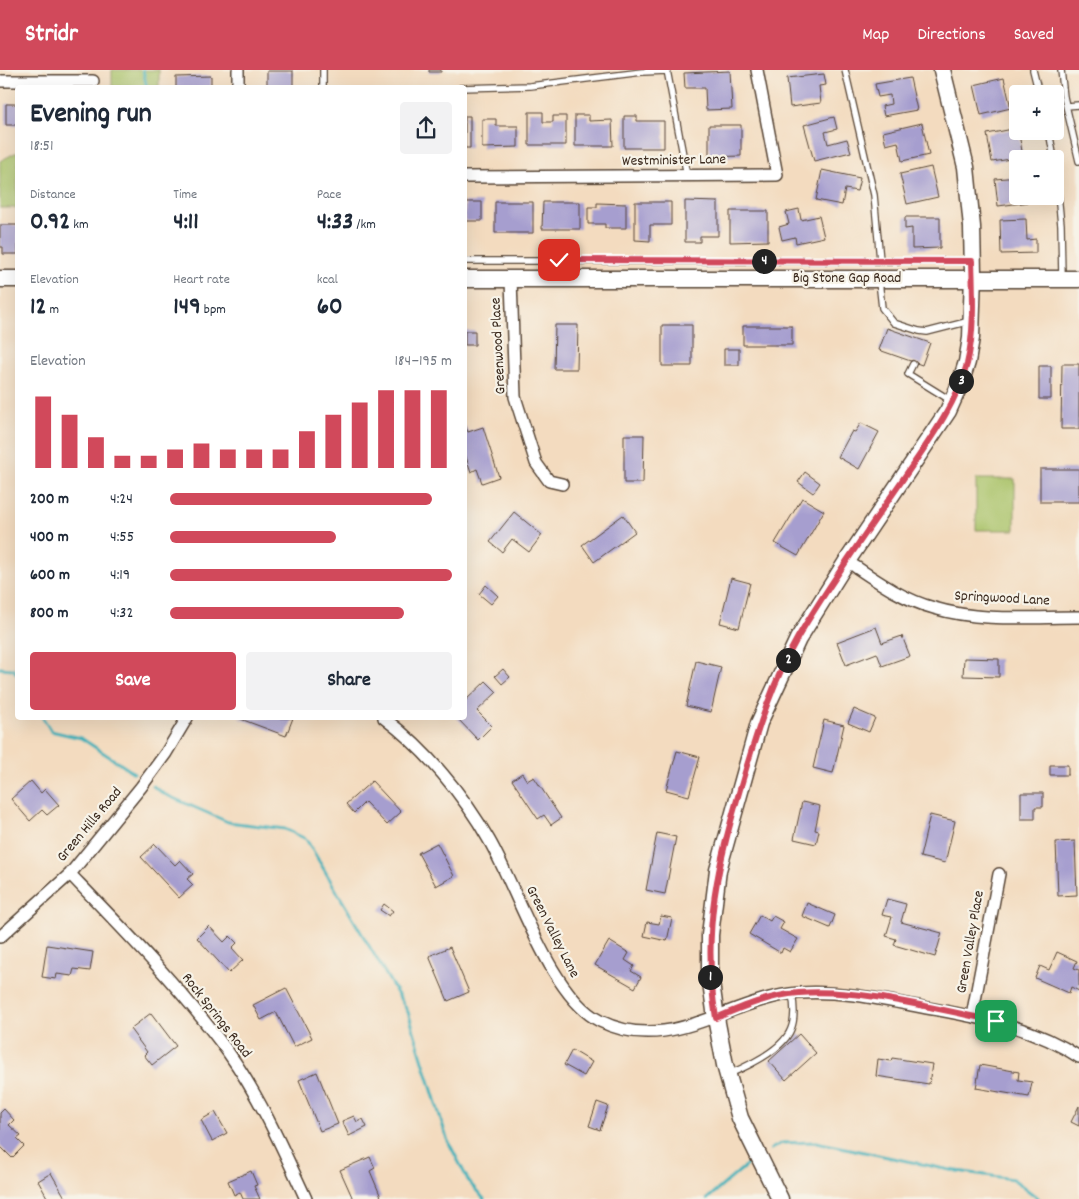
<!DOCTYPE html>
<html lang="en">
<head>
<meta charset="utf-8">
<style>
  body { margin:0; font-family:Dekko,sans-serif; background:#f2f2f3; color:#1f2937; height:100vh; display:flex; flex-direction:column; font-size:19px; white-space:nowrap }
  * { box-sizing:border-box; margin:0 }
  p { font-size:16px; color:#747a83 }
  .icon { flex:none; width:28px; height:28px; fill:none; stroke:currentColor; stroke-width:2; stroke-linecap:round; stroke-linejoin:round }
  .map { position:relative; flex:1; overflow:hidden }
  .panel { position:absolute; left:15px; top:15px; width:452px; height:635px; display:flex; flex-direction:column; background:#fff; border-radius:5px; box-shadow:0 5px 20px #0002 }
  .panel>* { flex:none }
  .tools { position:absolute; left:1009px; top:15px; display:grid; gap:10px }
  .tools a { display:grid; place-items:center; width:55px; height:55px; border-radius:5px; background:#fff; box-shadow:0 5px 20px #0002; font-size:25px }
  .pin { position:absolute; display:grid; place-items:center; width:42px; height:42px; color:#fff; margin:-21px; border-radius:10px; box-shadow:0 2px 8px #0006 }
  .km { position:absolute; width:25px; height:25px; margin:-12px; border-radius:50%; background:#222; color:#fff; font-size:14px; line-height:25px; text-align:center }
  .round { display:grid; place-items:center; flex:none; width:52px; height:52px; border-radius:5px; background:#f2f2f3 }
  .summary { display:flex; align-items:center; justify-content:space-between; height:85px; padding:0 15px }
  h1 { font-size:28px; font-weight:700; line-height:38px }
  .metrics { display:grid; grid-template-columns:repeat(3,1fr); gap:8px; height:85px; padding:5px 15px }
  .metrics div { display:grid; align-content:center }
  .metrics b { font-size:25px; font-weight:700 }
  .metrics small { font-size:14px; font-weight:400 }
  .metrics p { font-size:14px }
  .chart { height:140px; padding:10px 15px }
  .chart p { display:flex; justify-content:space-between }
  .chart svg { width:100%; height:90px; margin-top:5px; stroke:#d1495b; stroke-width:6 }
  .cta { display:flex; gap:10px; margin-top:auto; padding:10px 15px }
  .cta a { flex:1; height:58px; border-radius:5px; background:#d1495b; color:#fff; font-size:20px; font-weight:700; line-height:58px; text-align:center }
  .cta a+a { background:#f2f2f3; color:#1f2937 }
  ul { padding:0 15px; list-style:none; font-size:16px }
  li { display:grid; grid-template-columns:80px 60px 1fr; align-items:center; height:38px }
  li i { height:12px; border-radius:6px; background:#d1495b }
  header { display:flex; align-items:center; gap:30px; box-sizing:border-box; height:70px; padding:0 25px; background:#d1495b; color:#fff }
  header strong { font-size:24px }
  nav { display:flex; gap:28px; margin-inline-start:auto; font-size:18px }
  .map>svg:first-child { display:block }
  .green { fill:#a9c267; stroke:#727642 }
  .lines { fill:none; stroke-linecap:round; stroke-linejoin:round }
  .stream { stroke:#40b0b9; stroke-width:3 }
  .building { fill:#a69ecf }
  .lane-casing { stroke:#574536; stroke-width:8 }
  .street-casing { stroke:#574536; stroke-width:14 }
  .secondary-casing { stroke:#574536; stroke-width:19 }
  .lane { stroke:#fff; stroke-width:5.5 }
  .street { stroke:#fff; stroke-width:11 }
  .secondary { stroke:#fff; stroke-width:16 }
  .route-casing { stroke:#fff; stroke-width:10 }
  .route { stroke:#d1495b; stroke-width:6 }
  .labels { text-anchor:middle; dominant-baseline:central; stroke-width:4.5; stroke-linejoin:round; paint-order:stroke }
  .street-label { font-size:15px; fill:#3b2a1e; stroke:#f7f3e8 }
</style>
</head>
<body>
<header>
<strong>Stridr</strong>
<nav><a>Map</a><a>Directions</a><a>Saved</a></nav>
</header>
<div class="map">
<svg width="1079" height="1129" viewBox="0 0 1079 1129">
  <rect width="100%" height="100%" fill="#f7f3e8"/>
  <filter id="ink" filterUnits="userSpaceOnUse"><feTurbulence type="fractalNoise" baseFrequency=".02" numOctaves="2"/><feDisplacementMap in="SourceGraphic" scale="10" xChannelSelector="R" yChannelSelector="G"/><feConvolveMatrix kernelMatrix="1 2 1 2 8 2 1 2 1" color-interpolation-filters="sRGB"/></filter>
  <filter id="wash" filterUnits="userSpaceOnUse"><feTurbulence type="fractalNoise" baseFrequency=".0096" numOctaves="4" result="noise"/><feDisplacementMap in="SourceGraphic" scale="20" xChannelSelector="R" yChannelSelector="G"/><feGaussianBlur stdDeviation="1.12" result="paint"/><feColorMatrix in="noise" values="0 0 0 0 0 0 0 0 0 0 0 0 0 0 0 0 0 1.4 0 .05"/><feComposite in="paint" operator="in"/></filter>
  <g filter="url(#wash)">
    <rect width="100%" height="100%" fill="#f3dbbf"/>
    <!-- green -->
    <path class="green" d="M 112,0 L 159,0 L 159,17 L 112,17 Z
      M 15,83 L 18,83 L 17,138 L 0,138 L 0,91 Z
      M 976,409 L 1015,409 L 1015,460 L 976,460 Z"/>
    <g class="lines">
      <!-- stream -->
      <path class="stream" d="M 143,0 L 147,18
        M 0,598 L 13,599 L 18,606
        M 43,648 L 51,661 L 81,668 L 134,703
        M 153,716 L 164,724 L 228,752 L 285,759 L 306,769 L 408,942 L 447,1069 L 469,1112 L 484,1129
        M 771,1079 L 782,1073 L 816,1072 L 950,1100 L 1013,1109 L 1039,1129
        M 707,1129 L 750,1092"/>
    </g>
    <g id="blocks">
      <!-- building -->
      <path class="building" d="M 429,0 L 441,0 L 441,2 L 429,2 Z
        M 267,1 L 293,1 L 293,18 L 267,18 Z
        M 730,1 L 732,39 L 706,40 L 705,18 L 685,18 L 684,3 Z
        M 824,4 L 826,15 L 819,16 L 821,33 L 790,37 L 787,8 Z
        M 211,6 L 211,18 L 176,18 L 176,7 Z
        M 910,8 L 917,40 L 884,46 L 882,36 L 891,34 L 890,25 L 878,27 L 875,14 Z
        M 1004,8 L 1011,38 L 981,45 L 974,15 Z
        M 6,34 L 18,34 L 18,55 L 6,55 Z
        M 529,42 L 543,42 L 543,52 L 553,52 L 553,46 L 566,46 L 566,75 L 529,75 Z
        M 575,45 L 589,45 L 589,51 L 612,50 L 613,76 L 575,76 Z
        M 465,46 L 470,46 L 470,78 L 465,78 Z
        M 624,46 L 637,46 L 637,51 L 664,51 L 664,78 L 624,78 Z
        M 834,47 L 837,59 L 825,62 L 828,74 L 847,69 L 851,82 L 814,91 L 804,55 Z
        M 482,49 L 496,49 L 496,56 L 518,56 L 518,77 L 482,78 Z
        M 922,53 L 929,85 L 902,91 L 898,72 L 886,75 L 883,62 Z
        M 709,55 L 741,55 L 741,86 L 709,87 Z
        M 1018,58 L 1023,87 L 992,92 L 987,64 Z
        M 931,97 L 938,127 L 907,134 L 900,104 Z
        M 822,100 L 860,108 L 857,121 L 845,119 L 842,135 L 816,130 Z
        M 1018,107 L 1018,126 L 1045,126 L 1046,130 L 998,136 L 995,109 Z
        M 685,131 L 718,132 L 718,166 L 700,166 L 700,172 L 685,172 Z
        M 465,132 L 482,132 L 482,151 L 465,151 Z
        M 495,132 L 533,132 L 533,163 L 495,163 Z
        M 543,132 L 580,132 L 580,159 L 542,159 Z
        M 635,132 L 671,132 L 671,155 L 650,155 L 650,171 L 635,170 Z
        M 597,133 L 626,134 L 626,158 L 605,158 L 605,154 L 588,154 L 588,137 L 597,137 Z
        M 799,139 L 801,150 L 819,146 L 824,167 L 796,173 L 795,167 L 782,170 L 779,157 L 789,154 L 786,142 Z
        M 730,141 L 768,141 L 768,171 L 730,172 Z
        M 905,147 L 940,147 L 940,178 L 912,179 L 912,158 L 905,159 Z
        M 1026,149 L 1027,170 L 1036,169 L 1036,183 L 1001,184 L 1000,150 Z
        M 0,155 L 18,155 L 18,184 L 3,184 L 3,177 L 0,177 Z
        M 555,255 L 578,255 L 577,299 L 554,299 Z
        M 662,255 L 692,255 L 692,296 L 662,296 Z
        M 743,256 L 792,256 L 792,275 L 743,275 Z
        M 887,258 L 930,273 L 922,295 L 879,280 Z
        M 465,261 L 475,261 L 475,275 L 465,275 Z
        M 724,279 L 739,279 L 739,295 L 724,295 Z
        M 1062,294 L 1079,294 L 1079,359 L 1061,359 Z
        M 1039,296 L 1051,296 L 1051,329 L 1039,329 Z
        M 861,353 L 879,362 L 859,399 L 838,387 L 852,361 L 855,362 Z
        M 465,355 L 468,362 L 483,357 L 499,407 L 482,413 L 477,399 L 471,402 L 465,384 Z
        M 624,365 L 644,365 L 643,413 L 624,413 Z
        M 1040,399 L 1079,399 L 1079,432 L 1040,432 Z
        M 805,402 L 820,413 L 813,423 L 798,412 Z
        M 802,428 L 824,441 L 798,486 L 775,473 Z
        M 514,442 L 542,465 L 529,482 L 512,469 L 502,482 L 490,472 Z
        M 623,445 L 635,462 L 594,492 L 582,475 Z
        M 731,508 L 750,513 L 739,558 L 720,553 Z
        M 486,515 L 498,526 L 491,534 L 479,524 Z
        M 876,557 L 882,573 L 902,566 L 910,586 L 882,596 L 877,583 L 846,595 L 837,572 Z
        M 964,588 L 999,589 L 999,607 L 963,606 Z
        M 696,591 L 721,597 L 711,642 L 686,636 Z
        M 503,599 L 510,607 L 502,614 L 495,606 Z
        M 486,611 L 497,622 L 477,641 L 492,656 L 478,670 L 457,648 L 465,648 L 465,631 Z
        M 854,639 L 875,648 L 869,662 L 848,653 Z
        M 238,648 L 293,648 L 286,666 Z
        M 824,650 L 844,655 L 833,703 L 813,698 Z
        M 677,681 L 700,687 L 689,726 L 666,720 Z
        M 1050,695 L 1068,695 L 1068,705 L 1050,705 Z
        M 522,703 L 527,711 L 534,707 L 561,748 L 551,755 L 544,745 L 538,749 L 512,710 Z
        M 31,711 L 41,723 L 45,719 L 59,735 L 47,745 L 42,740 L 30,751 L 11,729 Z
        M 372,711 L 401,742 L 387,755 L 365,732 L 354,743 L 346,734 Z
        M 1021,723 L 1043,723 L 1043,737 L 1035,737 L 1035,749 L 1021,749 Z
        M 802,732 L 820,736 L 815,760 L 819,761 L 816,774 L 794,769 Z
        M 930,745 L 955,751 L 945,793 L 920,787 Z
        M 657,763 L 676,767 L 665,824 L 646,820 Z
        M 1075,771 L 1077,825 L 1058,826 L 1056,772 Z
        M 437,773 L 454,806 L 436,816 L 418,783 Z
        M 155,774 L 175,795 L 180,790 L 193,804 L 187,809 L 193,815 L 179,828 L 141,787 Z
        M 887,829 L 906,834 L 901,852 L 942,863 L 935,887 L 894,875 L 896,869 L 886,866 L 892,847 L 882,845 Z
        M 807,833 L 835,845 L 830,858 L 802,846 Z
        M 384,834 L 393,841 L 389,846 L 380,840 Z
        M 760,845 L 770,851 L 773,846 L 784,852 L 780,859 L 798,869 L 790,882 L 783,878 L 781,883 L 749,864 Z
        M 661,846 L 672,848 L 667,871 L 644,866 L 647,852 L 659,854 Z
        M 209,856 L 224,872 L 230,866 L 237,873 L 232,878 L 243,890 L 229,903 L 197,868 Z
        M 609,871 L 629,883 L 625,890 L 634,896 L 631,901 L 641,907 L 635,918 L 595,895 Z
        M 47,875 L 93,882 L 90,901 L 74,899 L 72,906 L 57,904 L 56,909 L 42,907 Z
        M 450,877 L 469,922 L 448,931 L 429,886 Z
        M 1057,882 L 1077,891 L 1074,898 L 1079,900 L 1079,921 L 1071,917 L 1069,923 L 1035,908 L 1040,896 L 1049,900 Z
        M 286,918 L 312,968 L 294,977 L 276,942 L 261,950 L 253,935 Z
        M 151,943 L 176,976 L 152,995 L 144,985 L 147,982 L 130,959 Z
        M 799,964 L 816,983 L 786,1010 L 769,991 Z
        M 572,980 L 592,992 L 584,1006 L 564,995 Z
        M 892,988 L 932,994 L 929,1014 L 876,1006 L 878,989 L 891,991 Z
        M 980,995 L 1019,1002 L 1018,1010 L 1032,1012 L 1029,1027 L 976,1018 Z
        M 317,1002 L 338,1054 L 320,1061 L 299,1010 Z
        M 597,1032 L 608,1036 L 600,1060 L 589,1056 Z
        M 1079,1036 L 1079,1056 L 1071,1052 Z
        M 4,1039 L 14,1050 L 9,1055 L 21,1066 L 17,1069 L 24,1076 L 12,1088 L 0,1076 L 0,1043 Z
        M 215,1042 L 227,1063 L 212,1071 L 201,1050 Z
        M 354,1046 L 357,1052 L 363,1049 L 367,1057 L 349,1066 L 342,1051 Z
        M 370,1087 L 375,1098 L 370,1101 L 381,1127 L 376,1129 L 353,1129 L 340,1100 Z
        M 251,1101 L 257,1115 L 254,1116 L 260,1129 L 243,1129 L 240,1122 L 234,1125 L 228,1111 Z
        M 51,1103 L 66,1129 L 48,1129 L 38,1111 Z"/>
    </g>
  </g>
  <g filter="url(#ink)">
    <use href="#blocks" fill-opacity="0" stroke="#574536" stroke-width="1"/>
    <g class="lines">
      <defs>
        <path id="lane" d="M 323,0 L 323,18
          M 667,0 L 687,106
          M 845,0 L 874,125 L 880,190
          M 1033,0 L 1039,24
          M 1061,0 L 1064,27 L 1079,91
          M 461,18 L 530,16 L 642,2 L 667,1
          M 1066,36 L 1079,35
          M 1049,61 L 1054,89
          M 1055,93 L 1061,155 L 1062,207
          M 465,191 L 970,191
          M 879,211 L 882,238 L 894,253 L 919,261 L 927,262 L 970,251
          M 913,294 L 908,304 L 950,330
          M 729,1004 C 748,996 783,980 791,959 C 795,949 794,934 792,924"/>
        <path id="street" d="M 238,0 L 238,18
          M 0,11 L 93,11
          M 465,107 L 777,105 L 757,0
          M 511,209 L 515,327 L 536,393 L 549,411 L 562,414
          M 847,491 C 874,509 901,529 934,538 C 980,552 1031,547 1079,547
          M 384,648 C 426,680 463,724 489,770 C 518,820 550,926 600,951 C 670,986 730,928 799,923 C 838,920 879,929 917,936 C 974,947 1030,954 1079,987
          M 70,804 C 125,861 181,918 228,982 C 260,1027 283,1079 306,1129
          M 0,867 L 70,804 L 141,717 L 166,683 L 187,648
          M 972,946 L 999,804"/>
        <path id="secondary" d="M 0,209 L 18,209
          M 465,209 L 1079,209
          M 780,1129 L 740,1048 L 725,995 L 716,948 L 710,905 L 710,865 L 718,800 L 759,653 L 798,569 L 847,491 L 948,341 L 960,314 L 967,292 L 971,268 L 973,203 L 972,157 L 966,97 L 942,0"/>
      </defs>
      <!-- lane casing -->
      <use href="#lane" class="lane-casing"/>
      <!-- street casing -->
      <use href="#street" class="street-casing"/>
      <!-- secondary casing -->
      <use href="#secondary" class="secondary-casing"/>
      <!-- lane -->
      <use href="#lane" class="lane"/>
      <!-- street -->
      <use href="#street" class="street"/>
      <!-- secondary -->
      <use href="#secondary" class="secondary"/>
    </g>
  </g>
  <g class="lines" filter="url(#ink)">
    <defs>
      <path id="route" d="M 559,190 L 972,191 C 973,224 975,261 967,294 C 955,338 926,375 901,412 C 866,463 829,514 798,567 C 773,611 757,661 743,709 C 718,794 701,859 716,948 C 742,937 770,925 799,923 C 862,918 934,939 996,951"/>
    </defs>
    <!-- route casing -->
    <use href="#route" class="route-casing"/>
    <!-- route -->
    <use href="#route" class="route"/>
  </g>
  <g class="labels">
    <!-- street labels -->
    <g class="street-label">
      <text transform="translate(674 91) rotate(-1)">Westminister Lane</text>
      <text x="847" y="209">Big Stone Gap Road</text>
      <text transform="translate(499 276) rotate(-93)">Greenwood Place</text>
      <text transform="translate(1002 529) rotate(3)">Springwood Lane</text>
      <text transform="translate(90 755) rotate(-50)">Green Hills Road</text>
      <text transform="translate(552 862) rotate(63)">Green Valley Lane</text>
      <text transform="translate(971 872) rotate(-80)">Green Valley Place</text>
      <text transform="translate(216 946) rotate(52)">Rock Springs Road</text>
    </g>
  </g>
</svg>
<div class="tools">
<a>+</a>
<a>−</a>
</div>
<div class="pin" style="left:996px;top:951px;background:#1e9e55"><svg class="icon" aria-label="arrive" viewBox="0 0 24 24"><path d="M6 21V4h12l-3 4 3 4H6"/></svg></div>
<div class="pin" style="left:559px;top:190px;background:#d93025"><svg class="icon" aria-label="check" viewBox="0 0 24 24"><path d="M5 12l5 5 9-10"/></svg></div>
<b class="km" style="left:710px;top:907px">1</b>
<b class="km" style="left:788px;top:590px">2</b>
<b class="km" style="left:961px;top:311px">3</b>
<b class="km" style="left:764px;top:191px">4</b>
<section class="panel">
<div class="summary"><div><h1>Evening run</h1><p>18:51</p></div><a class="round"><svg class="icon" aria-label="share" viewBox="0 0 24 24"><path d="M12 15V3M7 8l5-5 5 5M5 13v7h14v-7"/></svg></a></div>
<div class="metrics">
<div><p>Distance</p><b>0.92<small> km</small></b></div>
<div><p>Time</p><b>4:11</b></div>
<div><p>Pace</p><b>4:33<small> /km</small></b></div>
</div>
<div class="metrics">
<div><p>Elevation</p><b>12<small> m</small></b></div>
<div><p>Heart rate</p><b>149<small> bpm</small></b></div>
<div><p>kcal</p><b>60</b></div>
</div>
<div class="chart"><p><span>Elevation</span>184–195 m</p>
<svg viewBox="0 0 160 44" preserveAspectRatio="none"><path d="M5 44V9M15 44V18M25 44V29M35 44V38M45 44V38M55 44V35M65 44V32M75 44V35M85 44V35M95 44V35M105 44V26M115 44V18M125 44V12M135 44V6M145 44V6M155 44V6"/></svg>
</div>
<ul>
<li><b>200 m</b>4:24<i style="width:93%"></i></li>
<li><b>400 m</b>4:55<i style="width:59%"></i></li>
<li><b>600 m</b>4:19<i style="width:100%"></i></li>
<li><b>800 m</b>4:32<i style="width:83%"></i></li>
</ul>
<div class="cta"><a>Save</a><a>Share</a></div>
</section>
</div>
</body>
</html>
